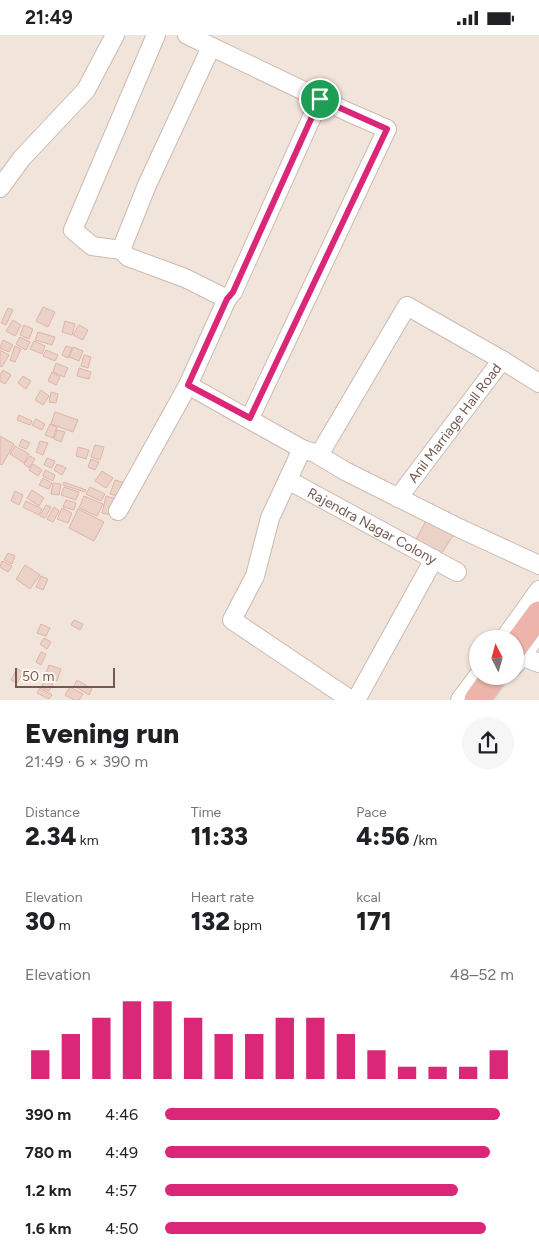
<!DOCTYPE html>
<html lang="en">
<head>
<meta charset="utf-8">
<style>
  body { margin:0; font-family:Figtree,sans-serif; background:#f6f6f6; color:#202124; height:100vh; display:flex; flex-direction:column; font-size:19px; white-space:nowrap }
  * { box-sizing:border-box; margin:0 }
  p { font-size:16px; color:#757577 }
  .icon { flex:none; width:28px; height:28px; fill:none; stroke:currentColor; stroke-width:2; stroke-linecap:round; stroke-linejoin:round }
  .map { position:relative; height:665px; overflow:hidden }
  .panel { display:flex; flex-direction:column; background:#fff; flex:1 }
  .panel>* { flex:none }
  .needle { width:32px; rotate:354deg }
  .controls { position:absolute; left:469px; top:595px; display:grid; gap:10px }
  .controls a { display:grid; place-items:center; width:55px; height:55px; border-radius:50%; background:#fff; box-shadow:0 1px 4px #0004; font-size:25px }
  .scale { position:absolute; left:15px; bottom:12px; width:100px; box-sizing:border-box; padding-left:5px; border:2px solid #725951; border-top:0; font-size:14px; line-height:18px; white-space:nowrap; color:#725951; -webkit-text-stroke:4px #fdf7f1; paint-order:stroke }
  .pin { position:absolute; display:grid; place-items:center; width:42px; height:42px; color:#fff; margin:-21px; border:2px solid #fff; border-radius:50%; box-shadow:0 1px 5px #0007 }
  .round { display:grid; place-items:center; flex:none; width:52px; height:52px; border-radius:26px; background:#f6f6f6 }
  .headline { display:flex; align-items:center; justify-content:space-between; height:85px; padding:0 25px }
  h1 { font-size:28px; font-weight:800; line-height:38px }
  .figures { display:grid; grid-template-columns:repeat(3,1fr); gap:8px; height:85px; padding:5px 25px }
  .figures div { display:grid; align-content:center }
  .figures b { font-size:25px; font-weight:800 }
  .figures small { font-size:14px; font-weight:400 }
  .figures p { font-size:14px }
  .chart { height:140px; padding:10px 25px }
  .chart p { display:flex; justify-content:space-between }
  .chart svg { width:100%; height:90px; margin-top:5px; stroke:#db2777; stroke-width:6 }
  ul { padding:0 25px; list-style:none; font-size:16px }
  li { display:grid; grid-template-columns:80px 60px 1fr; align-items:center; height:38px }
  li i { height:12px; border-radius:6px; background:#db2777 }
  .status { display:flex; justify-content:space-between; align-items:center; height:35px; padding:0 25px; background:#fff; direction:ltr }
  .status svg { height:14px; fill:currentColor }
  .map>svg:first-child { display:block }
  .residential { fill:#f1e4da; fill-rule:evenodd }
  .building { fill:#ecd1c6; stroke:#ddb6a8 }
  .lines { fill:none; stroke-linecap:round; stroke-linejoin:round }
  .minor-casing { stroke:#cbbab2; stroke-width:20 }
  .highway-casing { stroke:#d5cdcb; stroke-width:28 }
  .minor { stroke:#fff; stroke-width:18 }
  .highway { stroke:#ecb4aa; stroke-width:25 }
  .route-casing { stroke:#fff; stroke-width:10 }
  .route { stroke:#db2777; stroke-width:6 }
  .labels { text-anchor:middle; dominant-baseline:central; stroke-width:4; stroke-linejoin:round; paint-order:stroke }
  .street-label { font-size:14px; fill:#725951; stroke:#fdf7f1 }
</style>
</head>
<body>
<div class="status"><b>21:49</b><svg viewBox="0 0 49 12"><path d="M0 12V9h3v3zM5 12V6h3v6zM10 12V3h3v9zM15 12V0h3v12zM26 1h20v11H26zM47 4h2v5h-2z"/></svg></div>
<div class="map">
<svg width="539" height="665" viewBox="0 0 539 665">
  <rect width="100%" height="100%" fill="#faf2eb"/>
  <!-- residential -->
  <path class="residential" d="M 0,0 L 539,0 L 539,665 L 0,665 ZM 478,604 L 515,604 L 515,641 L 478,641 Z"/>
  <!-- building -->
  <path class="building" d="M 43,272 L 55,277 L 48,292 L 36,286 Z
    M 8,273 L 13,275 L 6,290 L 1,288 Z
    M 13,285 L 21,290 L 15,301 L 6,296 Z
    M 65,286 L 75,289 L 72,300 L 62,297 Z
    M 24,290 L 33,294 L 29,304 L 20,300 Z
    M 79,290 L 88,295 L 83,305 L 73,300 Z
    M 38,297 L 55,302 L 52,310 L 35,305 Z
    M 20,302 L 30,307 L 26,315 L 16,309 Z
    M 3,305 L 13,310 L 9,317 L 0,313 Z
    M 34,306 L 45,311 L 42,319 L 30,314 Z
    M 15,311 L 21,314 L 15,327 L 10,325 Z
    M 66,311 L 72,313 L 68,323 L 62,320 Z
    M 73,312 L 83,316 L 79,326 L 69,322 Z
    M 0,315 L 9,320 L 2,332 L 0,331 Z
    M 46,315 L 58,320 L 55,326 L 43,321 Z
    M 84,320 L 91,322 L 88,333 L 81,331 Z
    M 56,328 L 68,333 L 64,342 L 53,337 Z
    M 79,333 L 91,337 L 89,344 L 77,341 Z
    M 3,335 L 11,340 L 5,349 L 0,346 L 0,340 Z
    M 52,337 L 60,342 L 56,350 L 48,346 Z
    M 23,341 L 31,346 L 26,354 L 18,348 Z
    M 41,355 L 49,361 L 43,370 L 35,365 Z
    M 51,357 L 58,359 L 56,368 L 49,367 Z
    M 55,377 L 78,385 L 73,397 L 51,389 Z
    M 19,380 L 32,386 L 30,390 L 17,385 Z
    M 36,384 L 45,389 L 42,395 L 32,390 Z
    M 50,389 L 57,392 L 53,403 L 45,400 Z
    M 57,395 L 65,397 L 61,407 L 54,404 Z
    M 0,401 L 14,409 L 2,430 L 0,429 Z
    M 22,404 L 30,408 L 26,414 L 19,411 Z
    M 40,406 L 48,408 L 43,420 L 36,417 Z
    M 95,410 L 104,412 L 100,425 L 91,422 Z
    M 15,411 L 29,419 L 24,428 L 10,419 Z
    M 78,412 L 89,415 L 86,424 L 76,421 Z
    M 30,421 L 35,424 L 29,433 L 24,429 Z
    M 47,423 L 55,426 L 52,433 L 44,430 Z
    M 91,424 L 99,427 L 95,435 L 88,432 Z
    M 33,429 L 42,435 L 38,441 L 29,435 Z
    M 57,429 L 66,433 L 62,440 L 54,435 Z
    M 45,435 L 55,440 L 53,446 L 43,441 Z
    M 102,436 L 113,443 L 106,453 L 95,446 Z
    M 43,443 L 52,448 L 49,454 L 39,450 Z
    M 115,445 L 125,448 L 121,462 L 110,459 Z
    M 64,447 L 86,455 L 85,457 L 63,450 Z
    M 53,448 L 61,449 L 59,460 L 51,459 Z
    M 64,452 L 79,457 L 76,465 L 61,460 Z
    M 90,452 L 105,459 L 101,466 L 86,459 Z
    M 32,455 L 44,463 L 39,471 L 27,463 Z
    M 15,456 L 23,460 L 19,470 L 11,466 Z
    M 84,461 L 103,469 L 97,481 L 79,473 Z
    M 106,461 L 116,464 L 112,480 L 102,478 Z
    M 66,465 L 76,468 L 74,475 L 63,472 Z
    M 26,466 L 42,474 L 39,480 L 23,472 Z
    M 46,470 L 51,472 L 45,483 L 40,481 Z
    M 54,472 L 59,476 L 53,487 L 47,484 Z
    M 62,473 L 72,478 L 68,488 L 57,484 Z
    M 78,474 L 104,487 L 94,506 L 69,493 Z
    M 428,482 L 456,496 L 441,519 L 414,508 Z
    M 8,518 L 15,521 L 12,529 L 4,525 Z
    M 2,526 L 12,531 L 8,537 L 0,532 Z
    M 25,530 L 40,540 L 30,554 L 16,544 Z
    M 41,541 L 48,544 L 43,555 L 36,552 Z
    M 74,585 L 83,589 L 80,595 L 71,590 Z
    M 41,589 L 50,593 L 46,601 L 37,598 Z
    M 44,603 L 51,607 L 47,614 L 40,609 Z
    M 41,617 L 46,619 L 41,630 L 36,627 Z
    M 49,630 L 61,634 L 57,646 L 45,641 Z
    M 17,634 L 24,637 L 17,648 L 11,645 Z
    M 45,645 L 53,649 L 49,656 L 41,652 Z
    M 77,645 L 92,654 L 89,660 L 74,651 Z
    M 70,652 L 83,659 L 79,665 L 74,665 L 65,660 Z
    M 40,653 L 52,660 L 49,664 L 37,658 Z"/>
  <g class="lines">
    <defs>
      <g id="minor">
        <path d="M 156,0 L 73,195 L 92,211 L 121,215 L 128,222 L 185,243 L 227,264 L 233,257 L 320,64"/>
        <path d="M 187,0 L 348,77 L 387,94 L 250,383"/>
        <path d="M 0,153 L 22,123 L 86,55 L 115,0"/>
        <path d="M 121,215 L 147,150 L 211,12"/>
        <path d="M 188,350 L 302,414 L 315,418 L 345,436 L 459,493 L 539,530"/>
        <path d="M 302,414 L 270,483 L 255,541 L 232,585 L 351,665"/>
        <path d="M 319,420 L 407,271 L 502,325"/>
        <path id="s1" d="M 288,445 L 457,537"/>
        <path id="s2" d="M 398,463 L 502,325 L 539,348"/>
        <path d="M 118,476 L 188,350 L 227,264"/>
        <path d="M 504,604 L 539,555"/>
        <path d="M 521,621 L 539,628"/>
        <path d="M 515,630 L 534,604"/>
        <path d="M 356,665 L 434,524"/>
        <path d="M 460,665 L 478,641"/>
      </g>
      <path id="highway" d="M 515,612 L 539,579
        M 477,665 L 494,641"/>
    </defs>
    <!-- minor casing -->
    <use href="#minor" class="minor-casing"/>
    <!-- highway casing -->
    <use href="#highway" class="highway-casing"/>
    <!-- minor -->
    <use href="#minor" class="minor"/>
    <!-- highway -->
    <use href="#highway" class="highway"/>
  </g>
  <g class="lines">
    <defs>
      <path id="route" d="M 320,64 L 387,94 L 250,383 L 188,350 L 227,264 L 233,257 Z"/>
    </defs>
    <!-- route casing -->
    <use href="#route" class="route-casing"/>
    <!-- route -->
    <use href="#route" class="route"/>
  </g>
  <g class="labels">
    <!-- street labels -->
    <g class="street-label">
      <text stroke="none"><textPath href="#s2" startOffset="94">Anil Marriage Hall Road</textPath></text>
      <text stroke="none"><textPath href="#s1" startOffset="96">Rajendra Nagar Colony</textPath></text>
    </g>
  </g>
</svg>
<div class="controls">
<a><svg class="needle" viewBox="-14 -14 28 28"><path d="M0-13l5 13h-10z" fill="#e53935"/><path d="M0 13l5-13h-10z" fill="#757577"/></svg></a>
</div>
<div class="scale">50 m</div>
<div class="pin" style="left:320px;top:64px;background:#1e9e55"><svg class="icon" aria-label="arrive" viewBox="0 0 24 24"><path d="M6 21V4h12l-3 4 3 4H6"/></svg></div>
</div>
<section class="panel">
<div class="headline"><div><h1>Evening run</h1><p>21:49 · 6 × 390 m</p></div><a class="round"><svg class="icon" aria-label="share" viewBox="0 0 24 24"><path d="M12 15V3M7 8l5-5 5 5M5 13v7h14v-7"/></svg></a></div>
<div class="figures">
<div><p>Distance</p><b>2.34<small> km</small></b></div>
<div><p>Time</p><b>11:33</b></div>
<div><p>Pace</p><b>4:56<small> /km</small></b></div>
</div>
<div class="figures">
<div><p>Elevation</p><b>30<small> m</small></b></div>
<div><p>Heart rate</p><b>132<small> bpm</small></b></div>
<div><p>kcal</p><b>171</b></div>
</div>
<div class="chart"><p><span>Elevation</span>48–52 m</p>
<svg viewBox="0 0 160 44" preserveAspectRatio="none"><path d="M5 44V30M15 44V22M25 44V14M35 44V6M45 44V6M55 44V14M65 44V22M75 44V22M85 44V14M95 44V14M105 44V22M115 44V30M125 44V38M135 44V38M145 44V38M155 44V30"/></svg>
</div>
<ul>
<li><b>390 m</b>4:46<i style="width:96%"></i></li>
<li><b>780 m</b>4:49<i style="width:93%"></i></li>
<li><b>1.2 km</b>4:57<i style="width:84%"></i></li>
<li><b>1.6 km</b>4:50<i style="width:92%"></i></li>
</ul>
</section>
</body>
</html>
